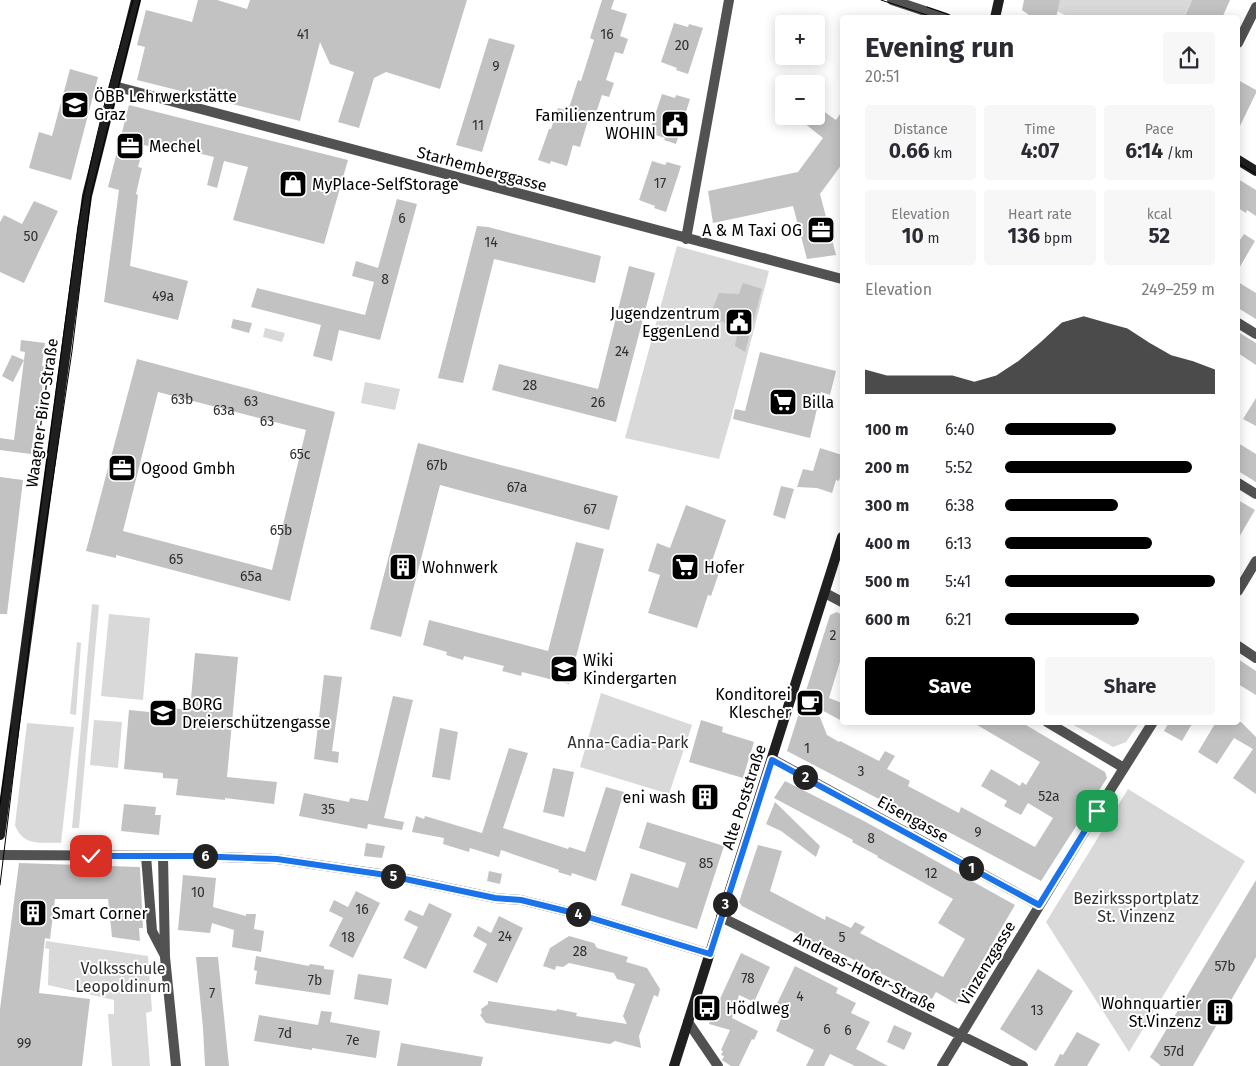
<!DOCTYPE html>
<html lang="en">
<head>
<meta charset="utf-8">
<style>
  body { margin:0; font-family:"Fira Sans",sans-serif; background:#f7f7f7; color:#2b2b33; height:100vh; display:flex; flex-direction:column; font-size:19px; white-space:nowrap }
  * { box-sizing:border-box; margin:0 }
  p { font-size:16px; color:#7c7c81 }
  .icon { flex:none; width:28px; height:28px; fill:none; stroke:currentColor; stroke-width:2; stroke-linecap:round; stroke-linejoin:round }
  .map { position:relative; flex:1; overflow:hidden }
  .sheet { position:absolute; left:840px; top:15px; width:400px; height:710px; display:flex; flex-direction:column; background:#fff; border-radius:5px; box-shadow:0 2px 12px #0003 }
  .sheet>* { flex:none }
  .controls { position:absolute; left:775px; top:15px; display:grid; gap:10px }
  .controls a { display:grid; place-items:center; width:50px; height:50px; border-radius:5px; background:#fff; box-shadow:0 2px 12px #0003; font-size:25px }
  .pin { position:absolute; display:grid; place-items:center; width:42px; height:42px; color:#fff; margin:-21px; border-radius:10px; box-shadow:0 2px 8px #0006 }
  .km { position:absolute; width:25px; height:25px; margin:-12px; border-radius:50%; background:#222; color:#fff; font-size:14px; line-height:25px; text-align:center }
  .round { display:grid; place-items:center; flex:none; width:52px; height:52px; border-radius:5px; background:#f7f7f7 }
  .head { display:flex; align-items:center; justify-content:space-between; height:85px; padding:0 25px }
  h1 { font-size:28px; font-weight:700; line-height:38px }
  .stats { display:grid; grid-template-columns:repeat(3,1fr); gap:8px; height:85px; padding:5px 25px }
  .stats div { display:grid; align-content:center; border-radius:5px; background:#f7f7f7; text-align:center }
  .stats b { font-size:21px; font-weight:700 }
  .stats small { font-size:14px; font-weight:400 }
  .stats p { font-size:14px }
  .chart { height:140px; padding:10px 25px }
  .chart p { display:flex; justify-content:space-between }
  .chart svg { width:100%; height:90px; margin-top:5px; fill:#000; opacity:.7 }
  .action { display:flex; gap:10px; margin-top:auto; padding:10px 25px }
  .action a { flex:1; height:58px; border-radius:5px; background:#000; color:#fff; font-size:20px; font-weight:700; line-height:58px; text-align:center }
  .action a+a { background:#f7f7f7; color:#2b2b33 }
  ul { padding:0 25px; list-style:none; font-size:16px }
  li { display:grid; grid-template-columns:80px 60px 1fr; align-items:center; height:38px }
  li i { height:12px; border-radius:6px; background:#000 }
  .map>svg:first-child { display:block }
  .green { fill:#d9d9d9 }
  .building { fill:#c2c2c2; fill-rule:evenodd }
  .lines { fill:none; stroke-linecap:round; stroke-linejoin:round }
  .street { stroke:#525252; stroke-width:10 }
  .secondary { stroke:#1f1f1f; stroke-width:10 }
  .tram { stroke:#000; stroke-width:1 }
  .route-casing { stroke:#fff; stroke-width:10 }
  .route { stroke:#1a73e8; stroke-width:6 }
  .labels { text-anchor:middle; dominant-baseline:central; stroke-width:4; stroke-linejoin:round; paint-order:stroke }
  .number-label { font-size:14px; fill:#303030 }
  .poi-label { font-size:16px; fill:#000; stroke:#fff; text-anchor:start }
  .street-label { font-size:16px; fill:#000; stroke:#fff }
  .park-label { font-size:16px; fill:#303030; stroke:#fff }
</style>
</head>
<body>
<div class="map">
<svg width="1256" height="1066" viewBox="0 0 1256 1066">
  <rect width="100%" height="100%" fill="#fff"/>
  <!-- green -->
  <path class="green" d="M 1060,0 L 1192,0 L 1184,17 L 1069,17 L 1057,11 Z
    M 677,246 L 769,271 L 731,418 L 719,459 L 625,438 Z
    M 265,328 L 285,333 L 282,342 L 263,337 Z
    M 365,382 L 400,389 L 395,410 L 361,403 Z
    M 92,604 L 99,605 L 79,828 L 72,828 Z
    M 109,614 L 150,618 L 143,700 L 101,696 Z
    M 77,642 L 81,643 L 76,715 L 70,714 Z
    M 601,693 L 692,725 L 669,794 L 580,767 Z
    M 94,720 L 122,722 L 118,768 L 90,765 Z
    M 27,723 L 74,727 L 61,843 C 41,842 23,847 15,825 Z
    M 1070,723 L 1139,722 L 1139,723 L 1126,742 L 1113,747 Z
    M 1128,789 L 1245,861 L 1129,1052 L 1046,922 Z
    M 46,941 L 148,956 L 152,1011 L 146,1013 L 150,1066 L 112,1066 L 108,1014 L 114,1014 L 114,1000 L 48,985 L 49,949 L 45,948 Z"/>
  <!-- building -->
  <path class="building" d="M 198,0 L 217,0 L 247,9 L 250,0 L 467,0 L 440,89 L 386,72 L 374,78 L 359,128 L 338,122 L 354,72 L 330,64 L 320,42 L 300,121 L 137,80 L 145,47 L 137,45 L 146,10 L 192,22 Z
    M 602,0 L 614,0 L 611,9 L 627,14 L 620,36 L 628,39 L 623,54 L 615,52 L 606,80 L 614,83 L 609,97 L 602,95 L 595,116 L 590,114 L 580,147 L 573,145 L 567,166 L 551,161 L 550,164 L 538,160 L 549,129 L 551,129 L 558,108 L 568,111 L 578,80 L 581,81 L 594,40 L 590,38 Z
    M 1024,0 L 1060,0 L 1056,18 L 1033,18 L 1022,10 Z
    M 1192,0 L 1230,0 L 1222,18 L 1184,18 Z
    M 674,23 L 688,27 L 689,24 L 703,28 L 688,74 L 676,70 L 677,68 L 661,62 Z
    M 489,38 L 515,45 L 482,152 L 456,145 Z
    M 70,69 L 98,77 L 71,180 L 29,168 L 39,132 L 52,136 Z
    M 1238,80 L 1256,90 L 1256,93 L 1238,130 Z
    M 662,94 L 675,98 L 676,95 L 690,99 L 676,144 L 664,140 L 665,138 L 649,133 Z
    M 129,105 L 348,160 L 324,244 L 233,220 L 248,167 L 224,161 L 217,188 L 207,185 L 214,157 L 156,143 L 155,148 L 144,145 L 138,167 L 142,168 L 136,194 L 138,195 L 130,266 L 188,281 L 178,320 L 104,302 L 119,190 L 108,187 Z
    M 816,106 L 836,120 L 842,111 L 842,164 L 820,194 L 836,255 L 807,259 L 793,206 L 713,223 L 708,191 L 798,172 L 823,138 L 804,123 L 810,116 L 816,116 Z
    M 652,161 L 665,165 L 667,162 L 681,166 L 666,212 L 654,208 L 655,206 L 639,200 Z
    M 1238,179 L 1256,190 L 1256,216 L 1247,210 L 1246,213 L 1238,208 Z
    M 397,199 L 417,204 L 380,340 L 339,330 L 332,361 L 313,356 L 321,325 L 251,307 L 257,288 L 365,315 L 374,282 L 352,276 L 356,261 L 378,268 Z
    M 34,201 L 58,211 L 24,283 L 0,272 L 0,222 L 4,215 L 22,224 Z
    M 477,226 L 488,227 L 601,256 L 595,283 L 494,259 L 463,383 L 438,378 Z
    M 1244,234 L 1255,241 L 1238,270 L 1238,243 Z
    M 629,266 L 655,273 L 616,422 L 492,390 L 499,364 L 598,389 Z
    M 1238,282 L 1256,293 L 1256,319 L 1238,308 Z
    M 743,283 L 762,289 L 745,352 L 735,346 L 738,330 L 710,315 L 719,293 L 739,294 Z
    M 233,319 L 252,323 L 249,333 L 231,328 Z
    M 1238,332 L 1256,343 L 1256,365 L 1238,353 Z
    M 21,340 L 45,343 L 42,366 L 44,367 L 42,391 L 36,431 L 34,430 L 31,454 L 0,450 L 0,438 L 14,440 L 25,352 L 20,351 Z
    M 760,352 L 836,371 L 830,395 L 821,392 L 810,438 L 733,419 L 735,409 L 745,411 Z
    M 12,355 L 24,360 L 13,382 L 2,376 Z
    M 137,359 L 335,412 L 290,601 L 116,555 L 116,558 L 86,551 ZM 158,392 L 306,430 L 272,570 L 123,531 Z
    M 1256,398 L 1256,426 L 1243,419 Z
    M 418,443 L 618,496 L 609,530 L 440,485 L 401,637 L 370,629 Z
    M 1238,443 L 1256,454 L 1256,482 L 1238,471 Z
    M 820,448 L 842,455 L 842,469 L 839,481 L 836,480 L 832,493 L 817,488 L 797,487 L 803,469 L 813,471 Z
    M 0,477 L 23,480 L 7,614 L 0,614 Z
    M 781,486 L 794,489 L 785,519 L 773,515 Z
    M 1238,500 L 1255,510 L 1238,539 Z
    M 686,505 L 726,520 L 712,561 L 722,564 L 711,596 L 708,595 L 697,628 L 648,613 L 660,575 L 648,571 L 657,543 L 670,548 Z
    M 576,542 L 604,549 L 569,684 L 522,672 L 521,676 L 502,671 L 504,666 L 464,656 L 463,660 L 446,655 L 447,652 L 423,645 L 429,620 L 548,651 Z
    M 837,612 L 842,615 L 842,655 L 829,698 L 842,703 L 842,721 L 816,707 L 827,735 L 839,742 L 840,741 L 879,761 L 885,751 L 895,756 L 887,769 L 910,781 L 908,786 L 959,813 L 961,807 L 1035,847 L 1053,818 L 1028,803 L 1021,815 L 1004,806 L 1007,801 L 981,786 L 991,769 L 1020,786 L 1022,782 L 1026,785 L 1040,762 L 972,722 L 1021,722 L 1105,772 L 1107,778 L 1041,881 L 941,828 L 940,831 L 787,751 L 830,615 Z
    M 195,653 L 238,657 L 227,777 L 277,782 L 274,804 L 225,798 L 225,800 L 176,795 L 178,779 L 163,778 L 163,773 L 124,769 L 129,710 L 170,714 L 170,708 L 190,710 Z
    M 1238,659 L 1256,671 L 1256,695 L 1238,684 Z
    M 324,675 L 342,677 L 332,751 L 339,752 L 338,763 L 314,759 Z
    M 393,696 L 413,700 L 384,818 L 404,822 L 402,830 L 368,824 L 367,829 L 299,816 L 304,793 L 349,802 L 350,798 L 368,801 Z
    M 701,720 L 723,727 L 722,732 L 754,742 L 743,778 L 689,762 Z
    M 1169,722 L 1193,722 L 1182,741 L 1164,731 Z
    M 1216,722 L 1241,722 L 1256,737 L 1256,794 L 1233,778 L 1253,749 L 1234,738 L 1217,764 L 1198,752 Z
    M 440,728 L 458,732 L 450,780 L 432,777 Z
    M 509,748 L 528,753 L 503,828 L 568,849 L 569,847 L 585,852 L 606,787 L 624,792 L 596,881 L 572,873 L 571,876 L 558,872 L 559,870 L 501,850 L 499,857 L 470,848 L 469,852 L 443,844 L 444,838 L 412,832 L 416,816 L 424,819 L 425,816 L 482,833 Z
    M 553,768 L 574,772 L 564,817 L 543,812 Z
    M 785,781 L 864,821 L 1015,905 L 957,1004 L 936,992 L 932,999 L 816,941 L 815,943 L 742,906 L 739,902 L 758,845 L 782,851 L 770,891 L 825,920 L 826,916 L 851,928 L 855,922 L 865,927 L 860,933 L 943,977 L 965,939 L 938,923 L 953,899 L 877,857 L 878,856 L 852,842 L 853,840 L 774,798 Z
    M 696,789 L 717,795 L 715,805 L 694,799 Z
    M 775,802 L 820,846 L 816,857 L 781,831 L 766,824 Z
    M 124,804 L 156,807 L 155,815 L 161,815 L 159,835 L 121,831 Z
    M 647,822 L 724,846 L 697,929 L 621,905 L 631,873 L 678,888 L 686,863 L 639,848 Z
    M 366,843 L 385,846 L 382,858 L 364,856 Z
    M 19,863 L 139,867 L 140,868 L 143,928 L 139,928 L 140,941 L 112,937 L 108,899 L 55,899 L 50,939 L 45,938 L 39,993 L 90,999 L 82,1066 L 0,1066 L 0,1009 Z
    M 489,871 L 502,874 L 500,884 L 487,881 Z
    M 183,875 L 216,878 L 213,907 L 246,916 L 246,914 L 256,914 L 254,929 L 264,931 L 261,952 L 232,947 L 234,930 L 212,923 L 210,933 L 178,930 Z
    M 1256,880 L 1256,957 L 1193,1066 L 1161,1066 L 1150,1057 Z
    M 356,891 L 380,903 L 353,958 L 329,946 L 343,918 L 329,911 L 334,900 L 348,907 Z
    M 429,903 L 452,914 L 426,969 L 403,958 L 418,927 L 404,920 L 409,910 L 423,916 Z
    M 499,916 L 523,928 L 497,983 L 473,972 L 487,944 L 473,936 L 478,926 L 491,933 Z
    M 569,936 L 594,943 L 597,948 L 628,957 L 626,962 L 647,968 L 660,989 L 658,997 L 654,995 L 639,1036 L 641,1048 L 615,1041 L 610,1044 L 486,1023 L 480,1015 L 482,1013 L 481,1009 L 488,1004 L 488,1001 L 556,1011 L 557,1009 L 577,1013 L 576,1016 L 627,1024 L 623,1016 L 635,984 L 617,979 L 614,973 L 569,963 L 563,967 L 556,966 L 555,970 L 543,966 L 550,948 Z
    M 741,953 L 770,967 L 754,1002 L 739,995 L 732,1018 L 758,1031 L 754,1040 L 752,1039 L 739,1066 L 731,1066 L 722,1060 L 724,1056 L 721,1055 L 723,1051 L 721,1050 L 730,1030 L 709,1024 L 716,1000 L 719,1001 Z
    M 256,956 L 309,966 L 310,964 L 324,966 L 324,969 L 334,970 L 330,995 L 255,984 L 257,971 L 254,970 Z
    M 196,957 L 218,957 L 229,1066 L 205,1066 L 203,1028 Z
    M 795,966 L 838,988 L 836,993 L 856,1003 L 851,1013 L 870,1022 L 856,1049 L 888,1066 L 855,1066 L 830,1054 L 824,1066 L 806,1066 L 814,1050 L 776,1031 L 783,1014 L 774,1010 Z
    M 1038,969 L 1073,991 L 1036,1051 L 1000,1029 Z
    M 358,974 L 392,979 L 388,1005 L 354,999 Z
    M 321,1011 L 332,1012 L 330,1022 L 380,1031 L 376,1058 L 312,1048 L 312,1050 L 254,1041 L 259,1015 L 318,1025 Z
    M 894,1025 L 912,1033 L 904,1050 L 887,1042 Z
    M 1077,1032 L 1100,1044 L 1087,1066 L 1054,1066 L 1060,1054 L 1063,1055 Z
    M 401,1043 L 483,1057 L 481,1066 L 397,1066 Z"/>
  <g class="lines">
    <!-- street -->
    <path class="street" d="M 892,0 L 946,18
      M 1238,43 L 1256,7
      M 114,86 L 842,279
      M 686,239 L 729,0
      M 1238,323 L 1256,334
      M 1238,483 L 1256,494
      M 1238,591 L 1256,561
      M 825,593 L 842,602
      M 1238,646 L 1256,658
      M 1047,722 L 1124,768
      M 772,759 L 1039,905
      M 0,855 L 193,856 L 277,859 L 387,875 L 495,898 L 521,900 L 578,914 L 710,954
      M 146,856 L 152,931 L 164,954
      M 163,856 L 165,957 L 176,1066
      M 721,917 L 1023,1066
      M 688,1022 L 718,1066
      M 942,1066 L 1097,811 L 1153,722"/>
    <!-- secondary -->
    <path class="secondary" d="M 995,18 L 999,0
      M 1238,160 L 1256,171
      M 0,835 L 87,196 L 136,0
      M 674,1066 L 842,537"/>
    <!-- tram -->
    <path class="tram" d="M 881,0 L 936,18
      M 927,7 L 958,18
      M 1238,163 L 1256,174
      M 34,558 L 78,226 C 92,149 111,75 133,0
      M 0,805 L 11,726
      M 0,885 L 33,613 L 72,351 L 91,195 L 140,0"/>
  </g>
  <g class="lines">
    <defs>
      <path id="route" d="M 91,856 L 192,856 L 277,859 L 386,875 L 495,898 L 521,900 L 578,914 L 710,954 L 772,760 L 1039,905 L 1097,811"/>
    </defs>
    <!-- route casing -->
    <use href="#route" class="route-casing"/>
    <!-- route -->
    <use href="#route" class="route"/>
  </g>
  <!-- icons -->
  <defs>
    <symbol id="school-square" viewBox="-11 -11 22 22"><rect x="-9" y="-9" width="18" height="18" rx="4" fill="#000" stroke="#fff"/><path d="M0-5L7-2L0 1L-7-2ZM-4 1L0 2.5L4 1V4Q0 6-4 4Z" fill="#fff"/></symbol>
    <symbol id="civic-square" viewBox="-11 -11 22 22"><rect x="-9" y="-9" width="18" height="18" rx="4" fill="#000" stroke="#fff"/><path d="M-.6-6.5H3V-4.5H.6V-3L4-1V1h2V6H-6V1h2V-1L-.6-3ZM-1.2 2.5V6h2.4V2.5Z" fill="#fff"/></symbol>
    <symbol id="office-square" viewBox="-11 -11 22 22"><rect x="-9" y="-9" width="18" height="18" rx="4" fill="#000" stroke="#fff"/><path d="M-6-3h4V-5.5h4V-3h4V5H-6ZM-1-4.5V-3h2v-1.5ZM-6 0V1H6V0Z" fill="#fff"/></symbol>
    <symbol id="shop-square" viewBox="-11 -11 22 22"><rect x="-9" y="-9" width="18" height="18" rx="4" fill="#000" stroke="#fff"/><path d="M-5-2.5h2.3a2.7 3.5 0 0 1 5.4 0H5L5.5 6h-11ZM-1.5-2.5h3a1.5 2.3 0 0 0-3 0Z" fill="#fff"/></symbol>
    <symbol id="supermarket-square" viewBox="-11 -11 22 22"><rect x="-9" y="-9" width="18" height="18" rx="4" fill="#000" stroke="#fff"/><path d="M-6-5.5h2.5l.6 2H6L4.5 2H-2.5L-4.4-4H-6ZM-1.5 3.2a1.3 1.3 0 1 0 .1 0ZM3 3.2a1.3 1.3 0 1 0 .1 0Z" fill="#fff"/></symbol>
    <symbol id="building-square" viewBox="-11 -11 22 22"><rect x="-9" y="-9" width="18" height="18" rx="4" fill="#000" stroke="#fff"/><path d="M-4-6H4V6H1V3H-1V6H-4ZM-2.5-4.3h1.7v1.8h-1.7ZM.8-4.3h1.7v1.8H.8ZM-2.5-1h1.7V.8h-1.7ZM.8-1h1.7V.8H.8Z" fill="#fff"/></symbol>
    <symbol id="cafe-square" viewBox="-11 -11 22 22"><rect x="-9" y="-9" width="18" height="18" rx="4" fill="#000" stroke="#fff"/><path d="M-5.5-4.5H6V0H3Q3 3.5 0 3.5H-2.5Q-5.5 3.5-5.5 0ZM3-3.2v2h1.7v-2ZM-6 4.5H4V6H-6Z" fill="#fff"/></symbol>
    <symbol id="bus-square" viewBox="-11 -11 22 22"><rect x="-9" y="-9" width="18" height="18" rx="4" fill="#000" stroke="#fff"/><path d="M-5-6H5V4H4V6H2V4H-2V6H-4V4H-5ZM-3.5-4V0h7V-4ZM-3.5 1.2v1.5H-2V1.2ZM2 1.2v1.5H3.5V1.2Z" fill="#fff"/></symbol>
  </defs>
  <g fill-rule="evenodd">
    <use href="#school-square" x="59" y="89" width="32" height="32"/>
    <use href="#civic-square" x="659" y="108" width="32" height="32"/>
    <use href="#office-square" x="114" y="130" width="32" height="32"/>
    <use href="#shop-square" x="277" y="168" width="32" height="32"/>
    <use href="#office-square" x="805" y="214" width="32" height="32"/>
    <use href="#civic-square" x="723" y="306" width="32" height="32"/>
    <use href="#supermarket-square" x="767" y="386" width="32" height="32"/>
    <use href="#office-square" x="106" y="452" width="32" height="32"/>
    <use href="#building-square" x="387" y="551" width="32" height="32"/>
    <use href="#supermarket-square" x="669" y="551" width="32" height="32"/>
    <use href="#school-square" x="548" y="653" width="32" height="32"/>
    <use href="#cafe-square" x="794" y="687" width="32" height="32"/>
    <use href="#school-square" x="147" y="697" width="32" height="32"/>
    <use href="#building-square" x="689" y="781" width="32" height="32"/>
    <use href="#building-square" x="17" y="897" width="32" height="32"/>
    <use href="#bus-square" x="691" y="992" width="32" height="32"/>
    <use href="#building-square" x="1204" y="996" width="32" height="32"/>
  </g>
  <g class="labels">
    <!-- number labels -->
    <g class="number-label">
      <text x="303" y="34">41</text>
      <text x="607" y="34">16</text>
      <text x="682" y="45">20</text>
      <text x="496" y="66">9</text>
      <text x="478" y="125">11</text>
      <text x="660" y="183">17</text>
      <text x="402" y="218">6</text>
      <text x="31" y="236">50</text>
      <text x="491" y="242">14</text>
      <text x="385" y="279">8</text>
      <text x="163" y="296">49a</text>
      <text x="622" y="351">24</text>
      <text x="530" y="385">28</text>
      <text x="182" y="399">63b</text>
      <text x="251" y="401">63</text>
      <text x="598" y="402">26</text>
      <text x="224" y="410">63a</text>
      <text x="267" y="421">63</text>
      <text x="300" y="454">65c</text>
      <text x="437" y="465">67b</text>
      <text x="517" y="487">67a</text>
      <text x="590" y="509">67</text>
      <text x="281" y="530">65b</text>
      <text x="176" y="559">65</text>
      <text x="251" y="576">65a</text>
      <text x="833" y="635">2</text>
      <text x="807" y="748">1</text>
      <text x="861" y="771">3</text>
      <text x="1049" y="796">52a</text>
      <text x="328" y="809">35</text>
      <text x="978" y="832">9</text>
      <text x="871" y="838">8</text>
      <text x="706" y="863">85</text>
      <text x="931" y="873">12</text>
      <text x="198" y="892">10</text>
      <text x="362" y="909">16</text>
      <text x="505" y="936">24</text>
      <text x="348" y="937">18</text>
      <text x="842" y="937">5</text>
      <text x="580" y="951">28</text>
      <text x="1225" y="966">57b</text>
      <text x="748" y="978">78</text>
      <text x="315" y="980">7b</text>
      <text x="212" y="993">7</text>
      <text x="800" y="996">4</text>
      <text x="1037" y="1010">13</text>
      <text x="827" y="1029">6</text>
      <text x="848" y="1030">6</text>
      <text x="285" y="1033">7d</text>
      <text x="353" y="1040">7e</text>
      <text x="24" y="1043">99</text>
      <text x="1174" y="1051">57d</text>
    </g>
    <!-- poi labels -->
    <g class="poi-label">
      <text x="94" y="96">ÖBB Lehrwerkstätte<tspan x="94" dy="18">Graz</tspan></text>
      <text x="656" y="115" text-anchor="end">Familienzentrum<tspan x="656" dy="18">WOHIN</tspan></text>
      <text x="149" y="146">Mechel</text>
      <text x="312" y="184">MyPlace-SelfStorage</text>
      <text x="802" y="230" text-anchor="end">A &amp; M Taxi OG</text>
      <text x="720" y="313" text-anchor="end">Jugendzentrum<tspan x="720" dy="18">EggenLend</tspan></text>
      <text x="802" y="402">Billa</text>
      <text x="141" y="468">Ogood Gmbh</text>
      <text x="422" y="567">Wohnwerk</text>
      <text x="704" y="567">Hofer</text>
      <text x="583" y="660">Wiki<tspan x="583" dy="18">Kindergarten</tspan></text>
      <text x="791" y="694" text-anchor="end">Konditorei<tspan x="791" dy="18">Klescher</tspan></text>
      <text x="182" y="704">BORG<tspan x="182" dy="18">Dreierschützengasse</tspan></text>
      <text x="686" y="797" text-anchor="end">eni wash</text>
      <text x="52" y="913">Smart Corner</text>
      <text x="1201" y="1003" text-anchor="end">Wohnquartier<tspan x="1201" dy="18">St.Vinzenz</tspan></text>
      <text x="726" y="1008">Hödlweg</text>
    </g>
    <!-- street labels -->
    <g class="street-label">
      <text transform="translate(482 169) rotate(15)">Starhemberggasse</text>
      <text transform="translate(42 413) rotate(-82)">Waagner-Biro-Straße</text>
      <text transform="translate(744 797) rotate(-72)">Alte Poststraße</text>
      <text transform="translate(913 819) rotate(29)">Eisengasse</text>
      <text transform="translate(987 963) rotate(-59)">Vinzenzgasse</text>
      <text transform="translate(865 972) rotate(27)">Andreas-Hofer-Straße</text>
    </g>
    <!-- park labels -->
    <g class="park-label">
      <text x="628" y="742">Anna-Cadia-Park</text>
      <text x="1136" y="898">Bezirkssportplatz<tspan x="1136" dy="18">St. Vinzenz</tspan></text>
      <text x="123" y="968">Volksschule<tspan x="123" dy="18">Leopoldinum</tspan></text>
    </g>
  </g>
</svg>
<div class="controls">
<a>+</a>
<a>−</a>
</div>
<div class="pin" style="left:1097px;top:811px;background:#1e9e55"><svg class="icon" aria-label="arrive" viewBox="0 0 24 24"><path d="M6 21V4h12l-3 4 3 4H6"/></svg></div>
<div class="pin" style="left:91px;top:856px;background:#d93025"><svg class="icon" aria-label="check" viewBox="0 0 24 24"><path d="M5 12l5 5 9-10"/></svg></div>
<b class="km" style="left:971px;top:868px">1</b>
<b class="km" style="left:805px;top:777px">2</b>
<b class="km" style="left:725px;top:904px">3</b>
<b class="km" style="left:578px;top:914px">4</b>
<b class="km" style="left:393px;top:876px">5</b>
<b class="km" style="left:205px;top:856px">6</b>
<section class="sheet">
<div class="head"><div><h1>Evening run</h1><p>20:51</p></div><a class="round"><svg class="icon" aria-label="share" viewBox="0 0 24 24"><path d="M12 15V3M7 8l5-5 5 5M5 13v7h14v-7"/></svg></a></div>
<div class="stats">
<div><p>Distance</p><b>0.66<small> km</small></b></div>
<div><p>Time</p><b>4:07</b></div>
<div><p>Pace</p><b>6:14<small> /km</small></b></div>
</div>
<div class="stats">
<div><p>Elevation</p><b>10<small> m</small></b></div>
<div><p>Heart rate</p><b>136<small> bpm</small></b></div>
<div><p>kcal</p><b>52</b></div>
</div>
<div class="chart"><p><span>Elevation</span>249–259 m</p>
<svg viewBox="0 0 160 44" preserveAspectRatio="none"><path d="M0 44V32L10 35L20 35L30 35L40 35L50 38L60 35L70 28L80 19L90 9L100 6L110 9L120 12L130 19L140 25L150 28L160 32V44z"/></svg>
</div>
<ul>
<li><b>100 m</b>6:40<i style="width:53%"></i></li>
<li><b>200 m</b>5:52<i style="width:89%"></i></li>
<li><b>300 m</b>6:38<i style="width:54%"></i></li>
<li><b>400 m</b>6:13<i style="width:70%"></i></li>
<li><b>500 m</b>5:41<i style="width:100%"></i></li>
<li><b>600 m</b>6:21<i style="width:64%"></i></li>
</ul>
<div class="action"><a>Save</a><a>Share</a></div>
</section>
</div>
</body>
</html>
